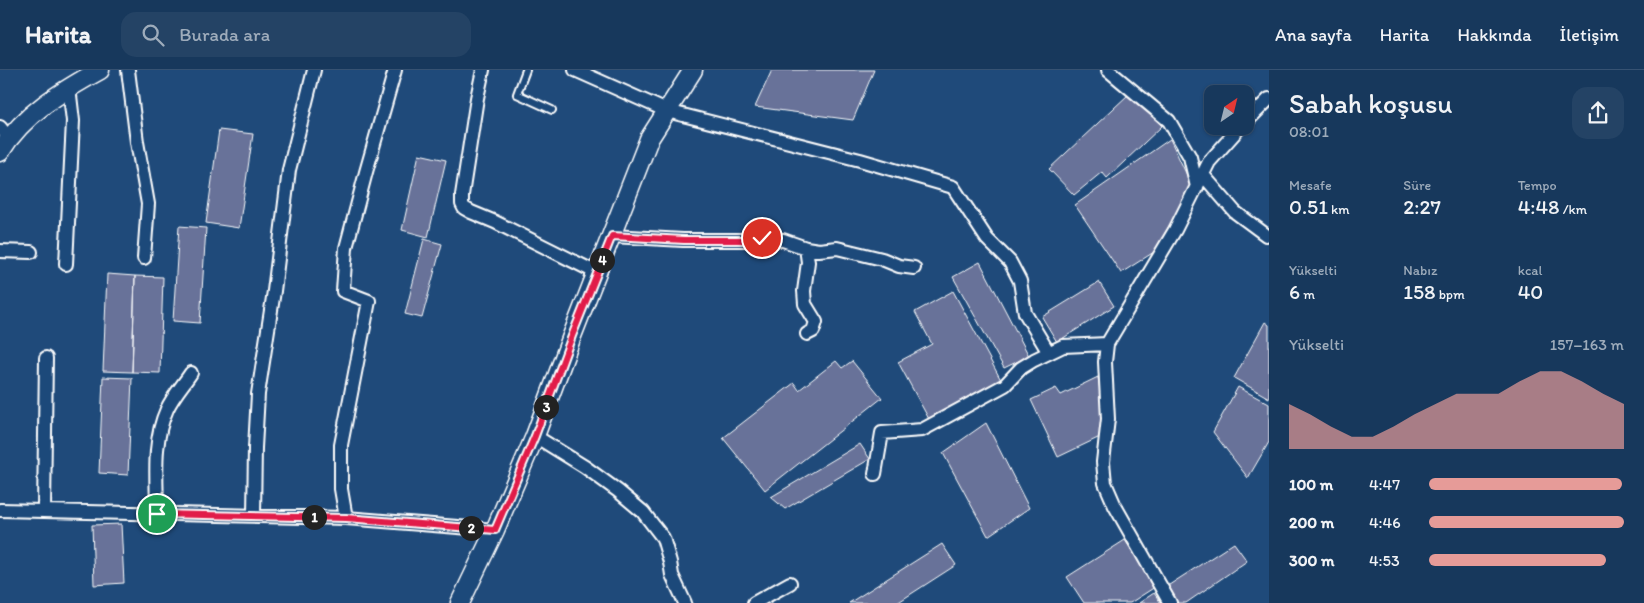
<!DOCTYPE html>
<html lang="tr">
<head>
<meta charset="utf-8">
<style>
  body { margin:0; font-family:Itim,sans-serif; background:#244365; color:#f1f3f6; height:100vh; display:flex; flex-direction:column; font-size:19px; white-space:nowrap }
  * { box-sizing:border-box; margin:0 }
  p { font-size:16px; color:#9eacbb }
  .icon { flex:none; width:28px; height:28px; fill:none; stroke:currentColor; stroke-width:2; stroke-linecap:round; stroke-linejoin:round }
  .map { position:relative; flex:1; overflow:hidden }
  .drawer { display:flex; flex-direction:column; background:#17385c; width:375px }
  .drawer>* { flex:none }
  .needle { width:32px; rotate:35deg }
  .tools { position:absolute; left:1204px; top:15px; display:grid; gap:10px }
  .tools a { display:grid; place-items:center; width:50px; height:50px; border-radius:10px; background:#17385c; box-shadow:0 1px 4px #0004,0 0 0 1px #365272; font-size:25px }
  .pin { position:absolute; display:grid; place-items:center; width:42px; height:42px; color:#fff; margin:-21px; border:2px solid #fff; border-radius:50%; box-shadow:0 1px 5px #0007 }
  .km { position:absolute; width:25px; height:25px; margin:-12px; border-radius:50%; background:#222; color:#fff; font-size:14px; line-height:25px; text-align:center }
  .round { display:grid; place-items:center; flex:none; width:52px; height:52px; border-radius:15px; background:#244365 }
  .overview { display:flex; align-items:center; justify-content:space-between; height:85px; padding:0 20px }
  h1 { font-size:28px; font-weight:600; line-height:38px }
  .metrics { display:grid; grid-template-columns:repeat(3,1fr); gap:8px; height:85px; padding:5px 20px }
  .metrics div { display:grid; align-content:center }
  .metrics b { font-size:21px; font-weight:600 }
  .metrics small { font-size:14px; font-weight:400 }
  .metrics p { font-size:14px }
  .chart { height:140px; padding:10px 20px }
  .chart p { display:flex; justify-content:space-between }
  .chart svg { width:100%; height:90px; margin-top:5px; fill:#e69b98; opacity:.7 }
  ul { padding:0 20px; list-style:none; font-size:16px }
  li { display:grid; grid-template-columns:80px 60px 1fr; align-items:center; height:38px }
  li i { height:12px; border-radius:6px; background:#e69b98 }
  header { display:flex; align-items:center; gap:30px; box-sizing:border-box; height:70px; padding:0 25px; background:#17385c; border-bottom:1px solid #365272 }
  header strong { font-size:24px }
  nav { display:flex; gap:28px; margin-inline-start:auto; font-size:18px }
  .search { width:350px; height:45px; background:#244365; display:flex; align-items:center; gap:12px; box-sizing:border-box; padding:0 18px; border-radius:15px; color:#9eacbb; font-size:19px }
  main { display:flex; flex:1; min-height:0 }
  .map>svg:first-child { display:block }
  .building { fill:#687299; stroke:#fff }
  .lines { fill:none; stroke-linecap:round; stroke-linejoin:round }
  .lane-casing { stroke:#fff; stroke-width:10 }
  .street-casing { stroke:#fff; stroke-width:16 }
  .secondary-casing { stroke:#fff; stroke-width:21 }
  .lane { stroke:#1f4a7a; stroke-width:6 }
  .street { stroke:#1f4a7a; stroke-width:12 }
  .secondary { stroke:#1f4a7a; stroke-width:18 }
  .route-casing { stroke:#fff; stroke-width:10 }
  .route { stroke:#e11d48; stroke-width:6 }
</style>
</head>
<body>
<header>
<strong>Harita</strong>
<div class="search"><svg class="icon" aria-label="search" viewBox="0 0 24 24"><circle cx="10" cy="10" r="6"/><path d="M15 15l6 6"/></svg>Burada ara</div>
<nav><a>Ana sayfa</a><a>Harita</a><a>Hakkında</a><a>İletişim</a></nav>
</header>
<main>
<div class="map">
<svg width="1269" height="533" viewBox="0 0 1269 533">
  <rect width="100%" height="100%" fill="#1f4a7a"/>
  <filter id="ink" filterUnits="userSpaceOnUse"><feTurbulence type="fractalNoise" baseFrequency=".02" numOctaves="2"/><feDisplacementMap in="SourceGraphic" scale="10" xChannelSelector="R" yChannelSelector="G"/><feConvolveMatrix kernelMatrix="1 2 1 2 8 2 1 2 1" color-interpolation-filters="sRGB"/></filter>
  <g filter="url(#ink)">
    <!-- building -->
    <path class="building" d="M 772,0 L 874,0 L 853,50 L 755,37 Z
      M 1129,24 L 1162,56 L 1107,108 L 1102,102 L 1074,125 L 1049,99 Z
      M 219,60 L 253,64 L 239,158 L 206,153 Z
      M 1170,69 L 1192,116 L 1154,182 L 1121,203 L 1075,135 Z
      M 419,84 L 446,90 L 428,167 L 402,160 Z
      M 179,156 L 206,158 L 200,253 L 173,251 Z
      M 424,169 L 442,174 L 422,248 L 405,244 Z
      M 980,192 L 1029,286 L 1004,298 L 953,207 Z
      M 107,204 L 135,206 L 132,302 L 103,301 Z
      M 135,206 L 163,207 L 160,303 L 132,302 Z
      M 1099,212 L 1114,236 L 1057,272 L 1042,247 Z
      M 953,221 L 1001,310 L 930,351 L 898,292 L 932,274 L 915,242 Z
      M 1265,252 L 1269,255 L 1269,328 L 1234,308 Z
      M 836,291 L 842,298 L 852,291 L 882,328 L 765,420 L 723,368 L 794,313 L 799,320 Z
      M 103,307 L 132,308 L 128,405 L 99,403 Z
      M 1098,307 L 1104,348 L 1100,367 L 1058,387 L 1031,330 L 1056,318 L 1061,325 Z
      M 1238,317 L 1269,334 L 1269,372 L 1248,408 L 1213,362 Z
      M 986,353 L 1029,438 L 988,466 L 943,383 Z
      M 860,374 L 870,389 L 785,439 L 771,427 Z
      M 121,454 L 124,513 L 94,515 L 92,455 Z
      M 1125,470 L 1155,517 L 1130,533 L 1084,533 L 1067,507 Z
      M 1234,473 L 1247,491 L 1186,533 L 1178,533 L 1166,517 Z
      M 942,474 L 956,495 L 897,533 L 849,533 Z
      M 1154,523 L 1161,533 L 1139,533 Z"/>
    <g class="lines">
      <defs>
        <path id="lane" d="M 526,0 L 517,24 L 552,40"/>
        <path id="street" d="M 128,0 L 137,72 L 148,134 L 144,188
          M 483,0 L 477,28 L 462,125 L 462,134 L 464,138 L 471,142 L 495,152 L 597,203
          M 575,0 L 667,41 L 860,90 L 953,117 L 987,169 L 1010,192 L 1020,211 L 1025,243 L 1049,283
          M 1108,0 L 1169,51 L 1190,87 L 1197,117
          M 1245,53 L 1269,29
          M 0,57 L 9,68
          M 1203,105 L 1235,142 L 1266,165
          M 612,166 L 683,170 L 747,170 L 762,168 L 783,170 L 806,178 L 819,180 L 837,178 L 882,189 L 899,196 L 914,198
          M 806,178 L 808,192 L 804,221 L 805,234 L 816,252 L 813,261 L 807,264
          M 0,181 L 31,182
          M 66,194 L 73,51 L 69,17
          M 535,366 L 585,397 L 618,421 L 643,442 L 663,468 L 670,492 L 672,505 L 685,533
          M 875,404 L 882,363 L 922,360 L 1005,315 L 1021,298 L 1034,290 L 1063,276 L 1107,274
          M 0,440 L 346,448 L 495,460
          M 44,440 L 46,288
          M 157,443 C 157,409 152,372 167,339 C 173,326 183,315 191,303
          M 254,445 L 255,378 L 258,324 L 274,221 L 289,100 L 314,0
          M 346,448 L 341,419 L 341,375 L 369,231 L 343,221 L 346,178 L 366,102 L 395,0
          M 754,533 L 790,513
          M 1170,533 L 1115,436 L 1105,413 L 1103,392 L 1108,349 L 1105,292 L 1107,274 L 1175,160 L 1209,92 L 1241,56"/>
        <path id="secondary" d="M 0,82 C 23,44 62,21 100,0
          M 460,533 L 495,460 L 535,366 L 572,266 L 649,69 L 693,0"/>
      </defs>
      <!-- lane casing -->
      <use href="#lane" class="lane-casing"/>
      <!-- street casing -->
      <use href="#street" class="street-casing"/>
      <!-- secondary casing -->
      <use href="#secondary" class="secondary-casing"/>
      <!-- lane -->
      <use href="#lane" class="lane"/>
      <!-- street -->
      <use href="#street" class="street"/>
      <!-- secondary -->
      <use href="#secondary" class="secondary"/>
    </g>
  </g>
  <g class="lines" filter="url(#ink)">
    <defs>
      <path id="route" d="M 157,444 L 346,448 L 495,460 L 535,366 L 572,266 L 612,166 L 684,170 L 747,170 L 762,168"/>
    </defs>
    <!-- route casing -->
    <use href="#route" class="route-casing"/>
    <!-- route -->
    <use href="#route" class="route"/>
  </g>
</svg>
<div class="tools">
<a><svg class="needle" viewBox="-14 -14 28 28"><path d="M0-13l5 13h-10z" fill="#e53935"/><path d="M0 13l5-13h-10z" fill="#9eacbb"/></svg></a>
</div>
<div class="pin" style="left:157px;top:444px;background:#1e9e55"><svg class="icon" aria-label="arrive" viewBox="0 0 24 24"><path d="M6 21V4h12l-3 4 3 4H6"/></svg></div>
<div class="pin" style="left:762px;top:168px;background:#d93025"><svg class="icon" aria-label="check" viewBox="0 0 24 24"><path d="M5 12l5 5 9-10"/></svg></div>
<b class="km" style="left:314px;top:447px">1</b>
<b class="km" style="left:471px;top:458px">2</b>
<b class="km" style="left:546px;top:337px">3</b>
<b class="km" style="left:602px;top:190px">4</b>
</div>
<section class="drawer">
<div class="overview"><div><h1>Sabah koşusu</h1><p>08:01</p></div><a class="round"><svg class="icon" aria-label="share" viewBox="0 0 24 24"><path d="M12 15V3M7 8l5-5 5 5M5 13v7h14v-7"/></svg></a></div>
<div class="metrics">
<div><p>Mesafe</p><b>0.51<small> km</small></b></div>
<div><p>Süre</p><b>2:27</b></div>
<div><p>Tempo</p><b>4:48<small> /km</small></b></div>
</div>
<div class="metrics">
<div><p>Yükselti</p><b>6<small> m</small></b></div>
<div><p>Nabız</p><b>158<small> bpm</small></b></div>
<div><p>kcal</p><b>40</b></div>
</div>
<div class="chart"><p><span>Yükselti</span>157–163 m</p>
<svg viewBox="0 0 160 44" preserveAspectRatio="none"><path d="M0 44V22L10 27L20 33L30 38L40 38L50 33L60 27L70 22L80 17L90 17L100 17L110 11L120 6L130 6L140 11L150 17L160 22V44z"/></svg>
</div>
<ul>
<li><b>100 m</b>4:47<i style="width:99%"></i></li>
<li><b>200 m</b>4:46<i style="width:100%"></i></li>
<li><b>300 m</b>4:53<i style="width:91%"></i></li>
</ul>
</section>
</main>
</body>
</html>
